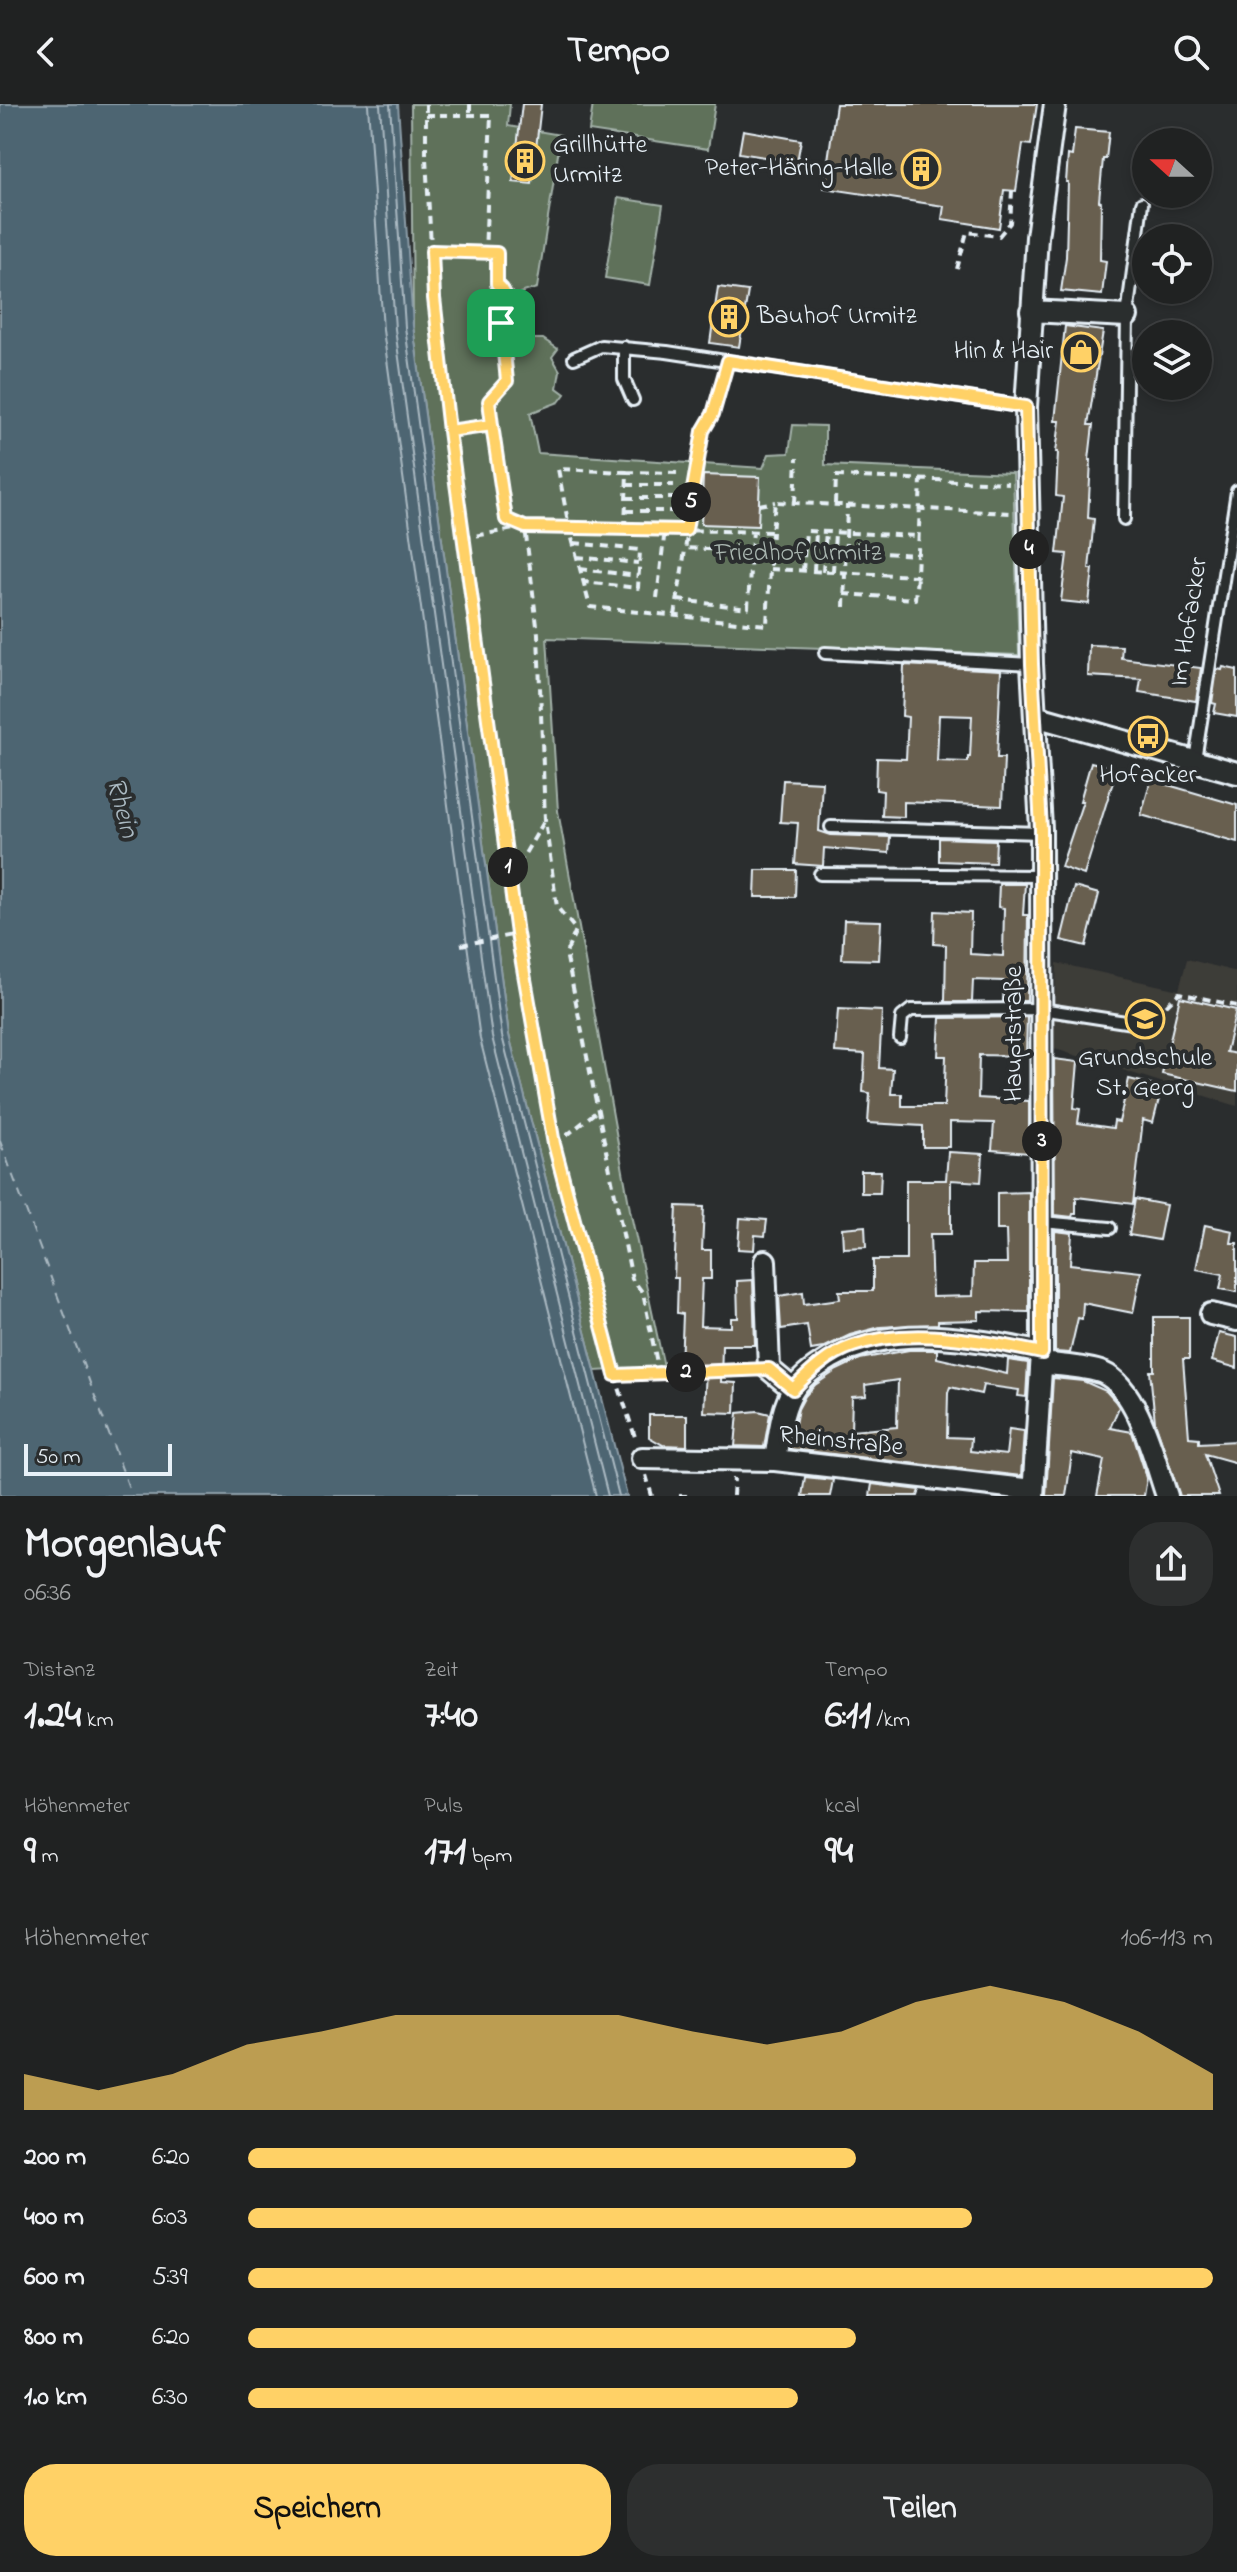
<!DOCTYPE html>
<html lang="de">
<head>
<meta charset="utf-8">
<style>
  body { margin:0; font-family:"Indie Flower",sans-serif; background:#2d2f2f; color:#f1f3f6; height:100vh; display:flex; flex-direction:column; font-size:30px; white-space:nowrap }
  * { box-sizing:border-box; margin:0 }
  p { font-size:26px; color:#a2a4a5 }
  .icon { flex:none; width:44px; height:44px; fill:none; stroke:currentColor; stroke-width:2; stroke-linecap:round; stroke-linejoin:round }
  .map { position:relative; height:1392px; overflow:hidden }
  .sheet { display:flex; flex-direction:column; background:#202222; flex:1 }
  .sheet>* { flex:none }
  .needle { width:52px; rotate:291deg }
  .tools { position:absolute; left:1132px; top:24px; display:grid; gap:16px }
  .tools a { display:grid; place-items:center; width:80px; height:80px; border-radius:50%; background:#202222; box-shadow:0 4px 12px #0003,0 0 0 2px #3d3f40; font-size:40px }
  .scale { position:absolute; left:24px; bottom:20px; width:148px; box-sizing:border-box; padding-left:8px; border:4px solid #e8f1f8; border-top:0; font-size:22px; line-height:28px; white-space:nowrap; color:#e8f1f8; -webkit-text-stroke:6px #2a2d2e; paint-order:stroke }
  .pin { position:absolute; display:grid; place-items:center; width:68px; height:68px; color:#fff; margin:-34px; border-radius:16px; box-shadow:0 4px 12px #0006 }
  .km { position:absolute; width:40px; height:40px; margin:-20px; border-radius:50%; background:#222; color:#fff; font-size:22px; line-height:40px; text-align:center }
  .round { display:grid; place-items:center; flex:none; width:84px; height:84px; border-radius:32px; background:#2d2f2f }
  .summary { display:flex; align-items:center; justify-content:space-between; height:136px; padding:0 24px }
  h1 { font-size:44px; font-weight:700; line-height:60px }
  .stats { display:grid; grid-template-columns:repeat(3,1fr); gap:12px; height:136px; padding:8px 24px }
  .stats div { display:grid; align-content:center }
  .stats b { font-size:40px; font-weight:700 }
  .stats small { font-size:22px; font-weight:400 }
  .stats p { font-size:22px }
  .chart { height:224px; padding:16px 24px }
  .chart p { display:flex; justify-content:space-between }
  .chart svg { width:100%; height:144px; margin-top:8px; fill:#ffd166; opacity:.7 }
  .action { display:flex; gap:16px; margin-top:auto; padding:16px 24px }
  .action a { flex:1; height:92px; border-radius:32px; background:#ffd166; color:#111; font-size:32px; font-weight:700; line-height:92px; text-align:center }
  .action a+a { background:#2d2f2f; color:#f1f3f6 }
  ul { padding:0 24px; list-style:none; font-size:26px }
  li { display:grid; grid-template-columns:128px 96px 1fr; align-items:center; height:60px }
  li i { height:20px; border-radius:10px; background:#ffd166 }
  header { display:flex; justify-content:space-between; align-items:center; height:104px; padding:0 24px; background:#202222; font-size:36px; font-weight:700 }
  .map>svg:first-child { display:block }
  .built { fill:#3d3c38 }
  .green { fill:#5e715a; stroke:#a3b1a9; stroke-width:2 }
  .water { fill:#4e6572; stroke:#8c9da8; stroke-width:2 }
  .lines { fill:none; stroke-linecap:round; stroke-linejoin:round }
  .shore { stroke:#aab9c2; stroke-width:2 }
  .ferry { stroke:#aab9c2; stroke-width:2; stroke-dasharray:10 8; stroke-linecap:butt }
  .building { fill:#685e4f; stroke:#e8f1f8; stroke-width:2; fill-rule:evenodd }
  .service-casing { stroke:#e8f1f8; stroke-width:16 }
  .minor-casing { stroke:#e8f1f8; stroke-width:26 }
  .path { stroke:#e8f1f8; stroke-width:4; stroke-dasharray:8 6; stroke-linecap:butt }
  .service { stroke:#2a2d2e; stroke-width:10 }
  .minor { stroke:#2a2d2e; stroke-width:20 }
  .route-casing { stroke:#fff; stroke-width:16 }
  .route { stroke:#ffd166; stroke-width:10 }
  .labels { text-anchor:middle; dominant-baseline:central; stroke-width:8; stroke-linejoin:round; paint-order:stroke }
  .poi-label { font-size:26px; fill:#e8f1f8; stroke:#2a2d2e; text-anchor:start }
  .park-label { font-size:26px; fill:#aab7b1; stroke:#2a2d2e }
  .street-label { font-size:26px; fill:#e8f1f8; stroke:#2a2d2e }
  .water-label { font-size:28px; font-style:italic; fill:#aab9c2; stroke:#2a2d2e }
</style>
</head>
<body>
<header><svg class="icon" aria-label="back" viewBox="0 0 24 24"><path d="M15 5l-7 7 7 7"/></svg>Tempo<svg class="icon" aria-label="search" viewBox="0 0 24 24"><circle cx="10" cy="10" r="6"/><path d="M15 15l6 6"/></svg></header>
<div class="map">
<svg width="1237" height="1392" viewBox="0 0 1237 1392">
  <rect width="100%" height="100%" fill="#2a2d2e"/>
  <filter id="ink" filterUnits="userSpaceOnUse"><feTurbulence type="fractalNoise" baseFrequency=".0125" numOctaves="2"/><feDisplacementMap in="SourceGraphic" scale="16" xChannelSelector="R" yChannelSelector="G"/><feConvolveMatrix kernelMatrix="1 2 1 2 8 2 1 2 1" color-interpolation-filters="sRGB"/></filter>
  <g filter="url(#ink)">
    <!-- built -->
    <path class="built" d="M 1187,855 L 1237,868 L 1237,1002 L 1052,944 L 1057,859 L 1179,886 Z"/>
    <!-- green -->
    <path class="green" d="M 411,0 L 510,0 L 508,22 L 561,31 L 537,184 L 520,189 L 529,235 L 543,235 L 558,245 L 552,253 L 560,267 L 557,284 L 565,290 L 559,298 L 530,309 L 538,349 L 763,364 L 769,350 L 789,349 L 793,321 L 825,322 L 825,361 L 1013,369 L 1019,551 L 547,534 L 558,707 L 630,1106 L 664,1263 L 595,1267 L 509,931 L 413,222 Z
      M 593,0 L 715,0 L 708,45 L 589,27 Z
      M 618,94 L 663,101 L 650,181 L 605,174 Z"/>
    <!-- water -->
    <path class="water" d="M 0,0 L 398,0 L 413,222 L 509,931 L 627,1392 L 0,1392 Z"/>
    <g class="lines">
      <!-- shore -->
      <path class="shore" d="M 368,0 L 383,226 L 480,935 L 596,1392
        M 380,0 L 395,225 L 492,933 L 608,1392
        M 390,0 L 405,223 L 502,932 L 619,1392"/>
      <!-- ferry -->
      <path class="ferry" d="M 0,1037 L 132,1392"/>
    </g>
    <!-- building -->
    <path class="building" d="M 522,0 L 541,0 L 532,80 L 513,78 Z
      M 836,0 L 1037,0 L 1031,41 L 1023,40 L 1016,87 L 1004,86 L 999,124 L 942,115 L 944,102 L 824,84 Z
      M 1075,25 L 1109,28 L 1106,55 L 1103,55 L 1099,97 L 1101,98 L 1100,156 L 1106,157 L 1102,191 L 1061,187 L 1066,153 L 1068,78 L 1066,78 L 1068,51 L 1072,52 Z
      M 743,26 L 801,36 L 797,58 L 739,49 Z
      M 718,183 L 748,187 L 739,243 L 710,239 Z
      M 1065,222 L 1103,227 L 1088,321 L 1093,321 L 1089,356 L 1091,356 L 1088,414 L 1094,415 L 1089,465 L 1093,465 L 1089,500 L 1061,497 L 1067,450 L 1057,449 L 1063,393 L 1056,392 L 1058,348 L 1056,348 L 1060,317 L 1055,317 Z
      M 703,371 L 760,373 L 758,422 L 701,420 Z
      M 1089,541 L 1122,542 L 1121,554 L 1201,564 L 1196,597 L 1139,588 L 1141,575 L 1088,572 Z
      M 904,561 L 1001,566 L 997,654 L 1004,654 L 1002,702 L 904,698 L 904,713 L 882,712 L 883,687 L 876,686 L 877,654 L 906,655 L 908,613 L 902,612 ZM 939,611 L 972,612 L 970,653 L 968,653 L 968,658 L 937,657 Z
      M 1223,563 L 1237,566 L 1237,613 L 1214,609 L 1216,600 L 1212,599 L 1217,565 L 1222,566 Z
      M 1091,658 L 1117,665 L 1084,771 L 1061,763 L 1083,697 L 1080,697 Z
      M 783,676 L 822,678 L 819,727 L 831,731 L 890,733 L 889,749 L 824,744 L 823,762 L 795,760 L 798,719 L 780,718 Z
      M 1151,676 L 1237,701 L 1237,738 L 1141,711 Z
      M 939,734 L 996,736 L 995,759 L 939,757 Z
      M 756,766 L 796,766 L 795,793 L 755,793 Z
      M 999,780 L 1025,780 L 1023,811 L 1028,811 L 1027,897 L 1003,897 L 1004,877 L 973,876 L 972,898 L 945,898 L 946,841 L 934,840 L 935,807 L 971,809 L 970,850 L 1003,852 L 1004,804 L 998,803 Z
      M 1074,783 L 1099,790 L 1086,842 L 1061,836 Z
      M 844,816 L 881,817 L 879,856 L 842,855 Z
      M 1180,893 L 1236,906 L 1226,948 L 1237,950 L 1237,987 L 1162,970 Z
      M 838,905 L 882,907 L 879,964 L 893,965 L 891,990 L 902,990 L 902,1002 L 944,1002 L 946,952 L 938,952 L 940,914 L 1027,913 L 1026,952 L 979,951 L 978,994 L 1029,997 L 1029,1049 L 992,1046 L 994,1019 L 950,1018 L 950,1043 L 923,1043 L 923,1022 L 868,1019 L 870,989 L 863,988 L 865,950 L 835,948 Z
      M 1054,955 L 1078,958 L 1074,1004 L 1080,1005 L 1078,1019 L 1113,1024 L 1114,1017 L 1119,1018 L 1129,975 L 1162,983 L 1153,1019 L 1143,1016 L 1133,1100 L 1076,1093 L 1076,1110 L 1073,1110 L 1072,1113 L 1055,1111 Z
      M 948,1048 L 983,1050 L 981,1078 L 951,1076 L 951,1130 L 930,1130 L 932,1193 L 973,1192 L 974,1159 L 1007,1159 L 1006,1126 L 997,1126 L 997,1089 L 1029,1088 L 1029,1208 L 979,1207 L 979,1216 L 938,1217 L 938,1220 L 880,1223 L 850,1231 L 823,1244 L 811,1246 L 807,1221 L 781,1225 L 779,1192 L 803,1188 L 804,1200 L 840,1195 L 839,1187 L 873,1187 L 873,1156 L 906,1156 L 906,1076 L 946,1076 Z
      M 861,1067 L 881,1067 L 880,1089 L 861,1089 Z
      M 1135,1095 L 1166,1101 L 1159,1136 L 1129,1131 Z
      M 677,1102 L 704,1103 L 702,1146 L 711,1146 L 711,1175 L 702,1175 L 700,1222 L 731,1223 L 731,1214 L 738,1214 L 737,1177 L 753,1176 L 755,1241 L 722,1241 L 721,1278 L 736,1279 L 735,1309 L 704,1308 L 706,1264 L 681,1263 L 683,1210 L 677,1209 L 678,1174 L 674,1174 Z
      M 740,1114 L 767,1116 L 765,1132 L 755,1131 L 754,1146 L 738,1145 Z
      M 1205,1121 L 1233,1127 L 1231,1139 L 1237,1139 L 1237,1188 L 1220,1185 L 1223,1170 L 1196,1165 Z
      M 865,1122 L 866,1143 L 843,1144 L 842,1124 Z
      M 1055,1127 L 1072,1129 L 1070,1160 L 1141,1168 L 1133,1209 L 1083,1199 L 1082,1215 L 1078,1214 L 1070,1249 L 1055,1248 Z
      M 1154,1213 L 1189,1213 L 1189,1255 L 1183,1255 L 1189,1333 L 1199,1334 L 1199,1339 L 1237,1337 L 1237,1359 L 1205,1350 L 1219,1392 L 1180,1392 L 1155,1318 L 1150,1267 L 1154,1267 Z
      M 1219,1229 L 1237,1233 L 1237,1264 L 1212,1257 Z
      M 909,1246 L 937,1246 L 937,1254 L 1007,1270 L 1008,1256 L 1028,1259 L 1026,1293 L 1018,1292 L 1019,1286 L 983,1281 L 981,1290 L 950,1283 L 948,1289 L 947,1333 L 971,1334 L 970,1347 L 1006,1351 L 1009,1325 L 1024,1327 L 1021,1372 L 790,1345 L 798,1305 L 805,1292 L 815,1281 L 837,1266 L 860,1255 ZM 898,1276 L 897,1323 L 851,1327 L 852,1293 L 866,1292 L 865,1281 Z
      M 1053,1274 L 1083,1277 L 1106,1287 L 1115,1297 L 1119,1303 L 1110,1324 L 1132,1328 L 1147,1374 L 1144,1392 L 1097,1392 L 1104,1356 L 1072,1349 L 1066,1392 L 1046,1392 Z
      M 758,1307 L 770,1310 L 764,1343 L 735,1342 L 738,1309 Z
      M 649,1311 L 687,1311 L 687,1342 L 663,1341 L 649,1333 Z
      M 805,1373 L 833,1376 L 830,1392 L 802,1392 Z
      M 872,1380 L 920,1386 L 918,1392 L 870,1392 Z"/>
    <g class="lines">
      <defs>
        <path id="service" d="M 624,243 L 624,275 L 633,296
          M 574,254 L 601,242 L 667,248 L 1026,303
          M 1124,415 L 1127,212 L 1142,99
          M 825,549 L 1032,560
          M 1195,656 L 1237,387
          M 831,723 L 1041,729
          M 820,770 L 1041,772
          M 900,934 L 902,913 L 911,906 L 1041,905 L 1145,921
          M 1042,1118 L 1110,1124"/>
        <path id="minor" d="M 1031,207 L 1127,212
          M 1035,612 L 1237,669
          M 765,1157 L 769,1265 L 793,1285
          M 1211,1210 L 1237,1216
          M 1042,1259 C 1061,1262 1085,1262 1103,1269 C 1138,1284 1155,1358 1167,1392
          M 642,1354 L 775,1356 L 1033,1386
          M 775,1356 C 779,1333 781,1304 794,1285 C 803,1271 818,1262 831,1254 C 895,1218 974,1235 1042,1249
          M 1033,1392 L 1042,1249 L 1041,725 L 1032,560 L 1026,303 L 1037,133 L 1055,0"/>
      </defs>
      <!-- service casing -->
      <use href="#service" class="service-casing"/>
      <!-- minor casing -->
      <use href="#minor" class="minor-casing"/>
      <!-- path -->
      <path class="path" d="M 426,0 L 426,54 L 434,194 L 449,327 L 517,830 L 554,1040 L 615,1271 L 636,1336
        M 470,0 L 470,11
        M 426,11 L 491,11 L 485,149
        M 432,147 L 497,149 L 497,219 L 501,219 L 507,277 L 489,297 L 506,415 L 525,423 L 772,428 L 775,398 L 1010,409
        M 957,165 L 967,128 L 999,132 L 1010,119 L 1012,87
        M 497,180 L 502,185 L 523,222 L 501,219
        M 449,327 L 492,321
        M 627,368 L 678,369
        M 626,381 L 674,381
        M 626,394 L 673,394
        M 795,399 L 797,354
        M 835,400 L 836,372 L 1008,379
        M 759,401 L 775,398
        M 626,407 L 673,407
        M 625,424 L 627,368 L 558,365 L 569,423 L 590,503 L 767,521 L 772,428
        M 463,434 L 525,423 L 538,530 L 545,716 L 557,803 L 576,826 L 566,849 L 632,1175 L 643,1189 L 659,1269
        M 574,439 L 640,446 L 638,484 L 584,478
        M 751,447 L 753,428
        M 845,447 L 918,451
        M 577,453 L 638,459
        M 580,465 L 638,472
        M 770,465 L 917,472 L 921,375
        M 803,467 L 806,427 L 919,432
        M 814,467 L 816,427
        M 823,468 L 826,427
        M 833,468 L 835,428
        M 844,490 L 915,495 L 917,473
        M 657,494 L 665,425
        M 678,496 L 748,504 L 751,447 L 684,444
        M 844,503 L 847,401
        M 675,512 L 703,327 L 713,310 L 724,269
        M 511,773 L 545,716
        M 461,841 L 517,830
        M 1156,911 L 1179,889 L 1237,902
        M 554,1038 L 566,1032 L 597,1007
        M 615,1271 L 751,1266
        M 646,1371 L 652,1392
        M 679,1392 L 692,1392
        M 733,1392 L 734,1374"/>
      <!-- service -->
      <use href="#service" class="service"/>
      <!-- minor -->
      <use href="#minor" class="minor"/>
    </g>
  </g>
  <g class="lines" filter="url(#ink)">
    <defs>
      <path id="route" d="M 501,219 L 507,277 L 489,297 L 492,321 L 449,327 L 517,830 L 554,1040 L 615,1271 L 769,1265 L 793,1285 C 810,1268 829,1250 853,1242 C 910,1222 984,1237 1042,1249 L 1041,725 L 1032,560 L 1026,303 L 728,257 L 713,310 L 703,327 L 686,426 L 525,423 L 506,415 L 492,321 L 449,327 L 434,194 L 432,147 L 497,149 L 497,180 L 502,185 L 523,222 L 501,219"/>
    </defs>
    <!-- route casing -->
    <use href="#route" class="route-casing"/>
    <!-- route -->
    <use href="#route" class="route"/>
  </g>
  <!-- icons -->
  <defs>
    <symbol id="building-ring" viewBox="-11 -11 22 22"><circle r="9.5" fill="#2a2d2e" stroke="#ffd166" stroke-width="1.5"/><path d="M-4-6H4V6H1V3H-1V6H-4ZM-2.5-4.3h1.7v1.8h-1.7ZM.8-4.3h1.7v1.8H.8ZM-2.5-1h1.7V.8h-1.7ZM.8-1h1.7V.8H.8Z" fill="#ffd166"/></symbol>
    <symbol id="shop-ring" viewBox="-11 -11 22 22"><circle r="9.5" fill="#2a2d2e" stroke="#ffd166" stroke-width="1.5"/><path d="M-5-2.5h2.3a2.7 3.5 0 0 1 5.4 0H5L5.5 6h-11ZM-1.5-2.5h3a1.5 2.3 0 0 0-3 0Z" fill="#ffd166"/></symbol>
    <symbol id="bus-ring" viewBox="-11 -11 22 22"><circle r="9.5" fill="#2a2d2e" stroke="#ffd166" stroke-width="1.5"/><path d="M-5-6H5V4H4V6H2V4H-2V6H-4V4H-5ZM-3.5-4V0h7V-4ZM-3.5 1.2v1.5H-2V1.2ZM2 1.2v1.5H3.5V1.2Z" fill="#ffd166"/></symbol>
    <symbol id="school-ring" viewBox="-11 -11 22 22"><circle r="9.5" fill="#2a2d2e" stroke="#ffd166" stroke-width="1.5"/><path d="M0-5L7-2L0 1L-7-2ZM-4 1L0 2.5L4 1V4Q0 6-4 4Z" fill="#ffd166"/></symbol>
  </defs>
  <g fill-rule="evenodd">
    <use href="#building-ring" x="503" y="35" width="44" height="44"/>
    <use href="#building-ring" x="899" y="43" width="44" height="44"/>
    <use href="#building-ring" x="707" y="191" width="44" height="44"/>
    <use href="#shop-ring" x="1059" y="226" width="44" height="44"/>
    <use href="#bus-ring" x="1126" y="610" width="44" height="44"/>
    <use href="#school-ring" x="1123" y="893" width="44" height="44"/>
  </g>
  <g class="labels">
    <!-- poi labels -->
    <g class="poi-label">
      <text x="553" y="42">Grillhütte<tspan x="553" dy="30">Urmitz</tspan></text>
      <text x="893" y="65" text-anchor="end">Peter-Häring-Halle</text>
      <text x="757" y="213">Bauhof Urmitz</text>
      <text x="1053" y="248" text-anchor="end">Hin &amp; Hair</text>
      <text x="1148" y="672" text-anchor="middle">Hofacker</text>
      <text x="1145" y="955" text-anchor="middle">Grundschule<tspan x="1145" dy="30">St. Georg</tspan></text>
    </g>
    <!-- park labels -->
    <g class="park-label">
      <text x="798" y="450">Friedhof Urmitz</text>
    </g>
    <!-- street labels -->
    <g class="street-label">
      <text transform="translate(1190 518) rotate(-81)">Im Hofacker</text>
      <text transform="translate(1015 930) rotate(-90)">Hauptstraße</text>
      <text transform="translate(841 1338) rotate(6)">Rheinstraße</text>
    </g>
    <!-- water labels -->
    <g class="water-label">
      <text transform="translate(121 704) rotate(75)">Rhein</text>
    </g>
  </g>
</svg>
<div class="tools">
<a><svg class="needle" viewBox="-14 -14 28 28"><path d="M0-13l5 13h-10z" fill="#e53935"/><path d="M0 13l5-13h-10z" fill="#a2a4a5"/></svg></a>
<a><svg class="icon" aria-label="locate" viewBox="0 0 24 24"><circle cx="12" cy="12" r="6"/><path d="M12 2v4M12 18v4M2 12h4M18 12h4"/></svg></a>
<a><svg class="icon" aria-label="layers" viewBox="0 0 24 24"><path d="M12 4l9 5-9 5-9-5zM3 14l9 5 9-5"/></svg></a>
</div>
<div class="scale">50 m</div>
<div class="pin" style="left:501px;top:219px;background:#1e9e55"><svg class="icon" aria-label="arrive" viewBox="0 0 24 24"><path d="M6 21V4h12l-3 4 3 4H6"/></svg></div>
<b class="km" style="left:508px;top:763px">1</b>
<b class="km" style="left:686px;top:1268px">2</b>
<b class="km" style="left:1042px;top:1037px">3</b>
<b class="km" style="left:1029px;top:445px">4</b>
<b class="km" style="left:691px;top:398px">5</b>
</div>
<section class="sheet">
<div class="summary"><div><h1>Morgenlauf</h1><p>06:36</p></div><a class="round"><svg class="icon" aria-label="share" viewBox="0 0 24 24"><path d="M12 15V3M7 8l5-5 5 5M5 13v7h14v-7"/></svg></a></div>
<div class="stats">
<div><p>Distanz</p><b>1.24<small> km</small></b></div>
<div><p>Zeit</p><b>7:40</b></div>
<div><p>Tempo</p><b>6:11<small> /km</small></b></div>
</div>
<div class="stats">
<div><p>Höhenmeter</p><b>9<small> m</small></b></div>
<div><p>Puls</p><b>171<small> bpm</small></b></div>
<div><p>kcal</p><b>94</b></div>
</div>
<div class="chart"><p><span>Höhenmeter</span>106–113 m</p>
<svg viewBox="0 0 160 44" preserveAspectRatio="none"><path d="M0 44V33L10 38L20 33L30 24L40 20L50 15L60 15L70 15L80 15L90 20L100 24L110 20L120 11L130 6L140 11L150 20L160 33V44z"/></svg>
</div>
<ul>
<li><b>200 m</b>6:20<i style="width:63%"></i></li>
<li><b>400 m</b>6:03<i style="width:75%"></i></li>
<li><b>600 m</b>5:39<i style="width:100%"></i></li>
<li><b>800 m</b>6:20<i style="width:63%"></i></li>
<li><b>1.0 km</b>6:30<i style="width:57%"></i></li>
</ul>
<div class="action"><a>Speichern</a><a>Teilen</a></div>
</section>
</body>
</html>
